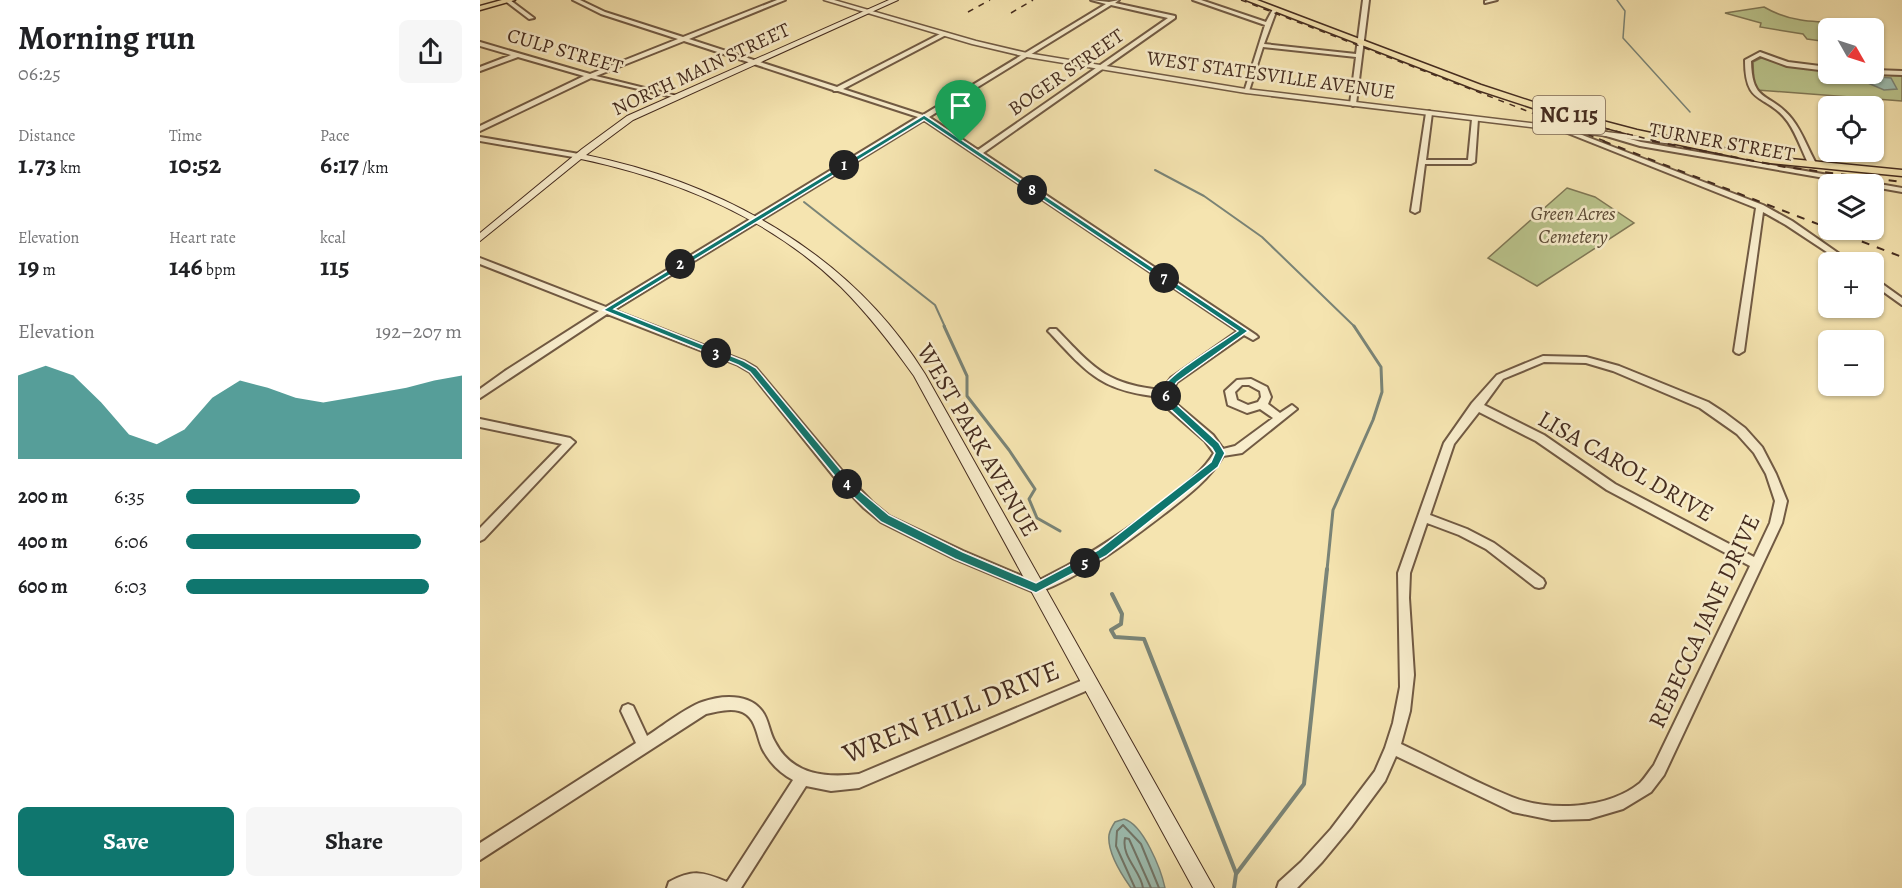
<!DOCTYPE html>
<html lang="en">
<head>
<meta charset="utf-8">
<style>
  body { margin:0; font-family:Alegreya,serif; background:#f6f6f6; color:#202124; height:100vh; display:flex; flex-direction:column; font-size:22px; white-space:nowrap }
  * { box-sizing:border-box; margin:0 }
  p { font-size:20px; color:#757577 }
  .icon { flex:none; width:33px; height:33px; fill:none; stroke:currentColor; stroke-width:2; stroke-linecap:round; stroke-linejoin:round }
  .map { position:relative; flex:1; overflow:hidden }
  .side { display:flex; flex-direction:column; background:#fff; width:480px }
  .side>* { flex:none }
  .needle { width:39px; rotate:129deg }
  .fabs { position:absolute; left:1338px; top:18px; display:grid; gap:12px }
  .fabs a { display:grid; place-items:center; width:66px; height:66px; border-radius:9px; background:#fff; box-shadow:0 2px 4px #0004; font-size:30px }
  .pin { position:absolute; display:grid; place-items:center; width:51px; height:51px; color:#fff; margin:-62px -26px; border-radius:50% 50% 50% 0; rotate:-45deg; box-shadow:0 0 6px #0007 }
  .pin .icon { rotate:45deg }
  .km { position:absolute; width:30px; height:30px; margin:-15px; border-radius:50%; background:#222; color:#fff; font-size:16px; line-height:30px; text-align:center }
  .round { display:grid; place-items:center; flex:none; width:63px; height:63px; border-radius:9px; background:#f6f6f6 }
  .summary { display:flex; align-items:center; justify-content:space-between; height:102px; padding:0 18px }
  h1 { font-size:33px; font-weight:600; line-height:45px }
  .stats { display:grid; grid-template-columns:repeat(3,1fr); gap:9px; height:102px; padding:6px 18px }
  .stats div { display:grid; align-content:center }
  .stats b { font-size:26px; font-weight:600 }
  .stats small { font-size:16px; font-weight:400 }
  .stats p { font-size:16px }
  .chart { height:168px; padding:12px 18px }
  .chart p { display:flex; justify-content:space-between }
  .chart svg { width:100%; height:108px; margin-top:6px; fill:#0f766e; opacity:.7 }
  .cta { display:flex; gap:12px; margin-top:auto; padding:12px 18px }
  .cta a { flex:1; height:69px; border-radius:9px; background:#0f766e; color:#fff; font-size:24px; font-weight:600; line-height:69px; text-align:center }
  .cta a+a { background:#f6f6f6; color:#202124 }
  ul { padding:0 18px; list-style:none; font-size:20px }
  li { display:grid; grid-template-columns:96px 72px 1fr; align-items:center; height:45px }
  li i { height:15px; border-radius:8px; background:#0f766e }
  main { display:flex; flex:1; min-height:0 }
  .map>svg:first-child { display:block }
  .green { fill:#bac48c; stroke:#807856; stroke-width:1.5 }
  .water { fill:#9dbeb2; stroke:#7a8477; stroke-width:1.5 }
  .lines { fill:none; stroke-linecap:round; stroke-linejoin:round }
  .shore { stroke:#717568; stroke-width:2 }
  .stream-far3 { stroke:#7a8477; stroke-width:1.5 }
  .stream-far2 { stroke:#7a8477; stroke-width:2 }
  .stream-far1 { stroke:#7a8477; stroke-width:3 }
  .stream { stroke:#7a8477; stroke-width:4 }
  .minor-casing { stroke:#715a43; stroke-width:4 }
  .tertiary-casing { stroke:#715a43; stroke-width:3 }
  .secondary-casing { stroke:#452c1f; stroke-width:2 }
  .primary-casing { stroke:#452c1f; stroke-width:3 }
  .minor { fill:#f8edcc; fill-rule:evenodd }
  .tertiary { fill:#f8edcc; fill-rule:evenodd }
  .secondary { fill:#f8edcc; fill-rule:evenodd }
  .primary { fill:#f5e4b0; fill-rule:evenodd }
  .rail-far1 { stroke:#452c1f; stroke-width:1.5; stroke-dasharray:6 6; stroke-linecap:butt }
  .rail { stroke:#452c1f; stroke-width:2; stroke-dasharray:8 8; stroke-linecap:butt }
  .route { fill:#0f766e; stroke:#fff; stroke-width:1.5; fill-rule:evenodd }
  .labels { text-anchor:middle; dominant-baseline:central; stroke-width:5; stroke-linejoin:round; paint-order:stroke }
  .far-street-label { font-size:20px; fill:#452c1f; stroke:#f8edcc }
  .far-park-label { font-size:20px; font-style:italic; fill:#5c4a35; stroke:#f8edcc }
  .shield { fill:#f8edcc; stroke:#7b6653; stroke-width:1.5 }
  .shield-label { font-size:22px; font-weight:bold; fill:#452c1f }
  .street-label { font-size:24px; fill:#452c1f; stroke:#f8edcc }
  .near-street-label { font-size:28px; fill:#452c1f; stroke:#f8edcc }
</style>
</head>
<body>
<main>
<section class="side">
<div class="summary"><div><h1>Morning run</h1><p>06:25</p></div><a class="round"><svg class="icon" aria-label="share" viewBox="0 0 24 24"><path d="M12 15V3M7 8l5-5 5 5M5 13v7h14v-7"/></svg></a></div>
<div class="stats">
<div><p>Distance</p><b>1.73<small> km</small></b></div>
<div><p>Time</p><b>10:52</b></div>
<div><p>Pace</p><b>6:17<small> /km</small></b></div>
</div>
<div class="stats">
<div><p>Elevation</p><b>19<small> m</small></b></div>
<div><p>Heart rate</p><b>146<small> bpm</small></b></div>
<div><p>kcal</p><b>115</b></div>
</div>
<div class="chart"><p><span>Elevation</span>192–207 m</p>
<svg viewBox="0 0 160 44" preserveAspectRatio="none"><path d="M0 44V10L10 6L20 10L30 21L40 34L50 38L60 32L70 19L80 12L90 15L100 19L110 21L120 19L130 17L140 15L150 12L160 10V44z"/></svg>
</div>
<ul>
<li><b>200 m</b>6:35<i style="width:63%"></i></li>
<li><b>400 m</b>6:06<i style="width:85%"></i></li>
<li><b>600 m</b>6:03<i style="width:88%"></i></li>
</ul>
<div class="cta"><a>Save</a><a>Share</a></div>
</section>
<div class="map">
<svg width="1422" height="888" viewBox="0 0 1422 888">
  <rect width="100%" height="100%" fill="#f5e4b0"/>
  <filter id="stains"><feTurbulence type="fractalNoise" baseFrequency=".00333" numOctaves="4"/><feColorMatrix values="0 0 0 0 .2 0 0 0 0 .09 0 0 0 0 .02 0 0 0 .5 -.17"/></filter>
  <radialGradient id="worn" r=".72"><stop offset=".6" stop-color="#630" stop-opacity="0"/><stop offset="1" stop-color="#630" stop-opacity=".3"/></radialGradient>
  <!-- green -->
  <path class="green" d="M 1284,7 C 1296,14 1307,18 1321,20 C 1337,23 1353,20 1368,28 L 1348,28 L 1348,42 L 1327,39 L 1323,34 L 1280,27 L 1281,23 L 1245,13 Z
    M 1283,57 L 1302,64 L 1348,70 L 1348,74 L 1422,75 L 1422,101 L 1277,90 L 1274,84 L 1273,62 Z
    M 1087,188 L 1115,197 L 1154,223 L 1057,286 L 1008,258 Z"/>
  <!-- water -->
  <path class="water" d="M 1387,76 L 1411,78 L 1417,89 L 1404,90 L 1381,80 Z
    M 644,819 C 663,824 681,869 685,888 L 651,888 C 641,874 627,852 629,835 C 630,830 633,825 635,822 Z"/>
  <g class="lines">
    <!-- shore -->
    <path class="shore" d="M 655,888 L 636,846 L 637,831 L 643,825 L 661,844 L 679,888
      M 663,888 C 661,871 641,857 645,838 L 649,839 L 671,888"/>
    <!-- stream-far3 -->
    <path class="stream-far3" d="M 1137,0 L 1145,11 L 1143,38 L 1210,112"/>
    <!-- stream-far2 -->
    <path class="stream-far2" d="M 675,170 L 724,196 L 782,237 L 875,327
      M 324,202 L 455,305 L 465,327"/>
    <!-- stream-far1 -->
    <path class="stream-far1" d="M 464,326 L 487,376 L 487,396 L 529,450 L 555,489 L 549,499 L 557,518 L 580,531
      M 847,570 L 853,510 L 893,420 L 902,392 L 901,367 L 874,326"/>
    <!-- stream -->
    <path class="stream" d="M 632,594 L 642,614 L 641,624 L 631,630 L 635,637 L 664,639 L 756,873
      M 754,888 L 756,874 L 824,784 L 847,569"/>
    <defs>
      <path id="minor" d="M 24,0 L 30,0 L 54,18 L 49,19 Z
        M 93,0 L 100,0 L 125,12 L 203,37 L 297,0 L 305,0 L 209,39 L 357,87 L 462,33 L 466,33 L 466,35 L 363,89 L 443,115 L 626,4 L 611,0 L 629,2 L 639,0 L 635,3 L 695,16 L 695,18 L 503,153 L 776,335 L 778,337 L 773,340 L 764,335 L 697,382 L 692,391 L 694,402 L 733,435 L 743,449 L 755,446 L 793,418 L 780,409 L 767,413 L 748,405 L 745,391 L 757,380 L 771,379 L 787,387 L 791,397 L 788,404 L 800,413 L 812,405 L 817,409 L 762,453 L 743,456 C 729,480 706,497 684,514 C 645,544 603,576 556,593 L 475,559 L 401,522 L 384,508 L 355,478 L 270,372 L 258,365 L 127,314 L 0,398 L 0,389 L 25,371 L 119,311 L 0,264 L 0,258 L 126,307 L 438,117 L 358,91 L 354,91 L 353,90 L 204,41 L 116,76 L 197,96 L 197,98 L 111,78 L 0,131 L 0,126 L 104,76 L 38,57 L 0,71 L 0,67 L 31,55 L 0,46 L 0,42 L 110,74 L 198,39 L 121,14 ZM 631,5 L 688,18 L 498,150 L 449,117 ZM 444,120 L 758,331 L 691,378 L 682,390 C 625,384 614,368 576,329 L 570,329 L 568,331 L 570,333 C 609,375 622,391 682,397 L 686,407 L 725,441 L 734,453 C 724,470 707,483 692,495 C 649,530 605,558 556,582 L 483,551 L 409,516 L 392,502 L 363,472 L 276,368 L 264,361 L 134,310 ZM 762,385 L 769,385 L 780,391 L 781,397 L 778,402 L 768,405 L 757,400 L 755,392 Z
        M 713,0 L 721,0 L 786,22 L 793,9 L 797,9 L 784,44 L 876,54 L 883,0 L 889,0 L 876,104 L 873,106 L 870,104 L 876,57 L 783,47 L 769,91 L 764,92 L 785,25 Z
        M 1008,0 L 1017,0 L 1005,3 L 1005,1 Z
        M 1280,52 L 1308,62 L 1348,67 L 1348,71 L 1307,66 L 1280,56 L 1271,61 C 1272,105 1290,91 1312,119 C 1323,133 1328,150 1337,165 L 1336,167 L 1329,165 C 1322,151 1317,135 1308,122 C 1286,92 1265,108 1265,60 Z
        M 1394,70 L 1422,71 L 1422,75 L 1394,74 L 1393,74 Z
        M 949,111 L 952,113 L 946,160 L 988,160 L 992,119 L 995,117 L 998,119 L 995,162 L 991,164 L 945,164 L 939,211 L 935,213 L 931,211 L 946,113 Z
        M 1080,128 L 1084,128 L 1283,205 L 1312,221 L 1371,262 L 1362,262 L 1306,225 L 1283,212 L 1264,351 L 1259,354 L 1256,353 L 1254,351 L 1276,208 L 1080,130 Z
        M 1125,132 L 1161,142 L 1422,188 L 1422,192 L 1394,187 L 1394,184 L 1379,184 L 1160,146 L 1123,135 L 1122,134 Z
        M 0,137 L 99,154 L 103,156 L 99,158 L 0,141 Z
        M 1394,278 L 1422,298 L 1422,305 L 1394,285 Z
        M 1063,356 L 1106,357 L 1139,366 L 1228,402 L 1245,413 L 1265,428 L 1282,447 L 1296,474 L 1307,501 L 1302,523 L 1184,775 L 1171,792 L 1143,809 L 1109,819 L 1072,820 L 1033,812 L 916,756 L 905,781 L 871,827 L 842,862 L 817,888 L 797,888 L 799,882 L 821,862 L 851,829 L 895,771 L 905,748 L 913,723 L 920,687 L 918,573 L 964,443 L 992,403 L 1017,375 ZM 1064,362 L 1106,363 L 1133,371 L 1220,408 L 1257,434 L 1274,453 L 1286,474 L 1295,501 L 1290,523 L 1274,557 L 1135,484 L 1064,435 L 1004,405 L 1023,379 ZM 999,412 L 1056,441 L 1127,490 L 1270,566 L 1174,765 C 1169,771 1165,778 1160,783 C 1128,809 1070,812 1032,797 C 994,782 958,761 921,744 L 930,711 L 934,675 L 929,598 L 930,573 L 947,523 L 979,535 L 1006,549 L 1055,587 L 1059,588 L 1063,587 L 1065,583 L 1063,579 L 1014,543 L 987,529 L 950,515 L 974,444 Z
        M 0,419 L 90,438 L 95,442 L 4,539 L 0,541 L 0,528 L 82,444 L 0,427 Z
        M 610,677 L 615,679 L 617,683 L 615,687 L 379,788 L 351,791 L 326,786 L 261,888 L 187,888 L 189,882 C 213,869 223,872 247,882 L 313,780 C 300,773 290,763 283,750 C 276,736 277,716 259,711 C 248,708 236,712 226,714 L 0,860 L 0,843 L 156,743 L 141,711 L 143,706 L 148,704 L 153,706 L 167,736 C 181,727 207,707 222,702 C 241,695 269,693 282,711 C 289,720 289,732 295,742 C 312,775 345,778 379,774 Z"/>
      <path id="tertiary" d="M 344,0 L 354,0 L 496,41 L 547,53 L 766,89 L 1193,140 L 1197,142 L 1193,144 L 766,93 L 547,57 L 492,44 Z"/>
      <path id="secondary" d="M 409,0 L 418,0 L 153,120 L 106,155 C 242,183 370,253 445,374 L 734,888 L 713,888 L 434,376 C 412,345 388,314 361,287 C 290,218 196,179 101,159 L 0,241 L 0,233 L 102,149 L 147,116 Z"/>
      <path id="primary" d="M 22,0 L 35,0 L 0,10 L 0,6 Z
        M 766,0 L 777,0 L 1001,85 L 1062,105 L 1157,130 L 1281,156 L 1422,170 L 1422,176 L 1281,162 L 1153,135 L 1056,109 L 995,89 Z"/>
    </defs>
    <!-- minor casing -->
    <use href="#minor" class="minor-casing"/>
    <!-- tertiary casing -->
    <use href="#tertiary" class="tertiary-casing"/>
    <!-- secondary casing -->
    <use href="#secondary" class="secondary-casing"/>
    <!-- primary casing -->
    <use href="#primary" class="primary-casing"/>
    <!-- minor -->
    <use href="#minor" class="minor"/>
    <!-- tertiary -->
    <use href="#tertiary" class="tertiary"/>
    <!-- secondary -->
    <use href="#secondary" class="secondary"/>
    <!-- primary -->
    <use href="#primary" class="primary"/>
    <!-- rail-far1 -->
    <path class="rail-far1" d="M 761,0 L 1127,142
      M 488,12 L 510,0
      M 531,13 L 553,0
      M 1089,119 L 1179,142"/>
    <!-- rail -->
    <path class="rail" d="M 1123,141 L 1348,228
      M 1172,141 L 1305,167 L 1422,182
      M 1352,230 L 1422,257"/>
  </g>
  <!-- route -->
  <path class="route" d="M 444,115 L 768,331 L 697,382 L 691,390 L 694,402 L 739,443 L 745,453 L 738,467 L 626,556 L 556,593 L 475,559 L 401,522 L 367,491 L 270,372 L 258,365 L 123,310 ZM 444,120 L 758,331 C 744,341 687,375 682,389 C 680,396 683,401 687,406 L 732,448 L 735,453 L 731,462 L 618,550 L 556,583 L 483,552 L 409,515 L 374,486 L 276,368 L 264,361 L 134,309 Z"/>
  <g class="labels">
    <!-- far-street labels -->
    <g class="far-street-label">
      <text transform="translate(85 51) rotate(16)">CULP STREET</text>
      <text transform="translate(221 69) rotate(-25)">NORTH MAIN STREET</text>
      <text transform="translate(586 72) rotate(-35)">BOGER STREET</text>
      <text transform="translate(791 75) rotate(8)">WEST STATESVILLE AVENUE</text>
      <text transform="translate(1242 142) rotate(10)">TURNER STREET</text>
    </g>
    <!-- far-park labels -->
    <g class="far-park-label">
      <text x="1093" y="213">Green Acres<tspan x="1093" dy="23">Cemetery</tspan></text>
    </g>
    <!-- shield labels -->
    <rect class="shield" x="1053" y="96" width="72" height="38" rx="4.5"/>
    <g class="shield-label">
      <text x="1089" y="115">NC 115</text>
    </g>
    <!-- street labels -->
    <g class="street-label">
      <text transform="translate(498 440) rotate(60)">WEST PARK AVENUE</text>
      <text transform="translate(1146 466) rotate(30)">LISA CAROL DRIVE</text>
      <text transform="translate(1224 621) rotate(-65)">REBECCA JANE DRIVE</text>
    </g>
    <!-- near-street labels -->
    <g class="near-street-label">
      <text transform="translate(471 712) rotate(-22)">WREN HILL DRIVE</text>
    </g>
  </g>
  <rect width="100%" height="100%" filter="url(#stains)"/>
  <rect width="100%" height="100%" fill="url(#worn)"/>
</svg>
<div class="fabs">
<a><svg class="needle" viewBox="-14 -14 28 28"><path d="M0-13l5 13h-10z" fill="#e53935"/><path d="M0 13l5-13h-10z" fill="#757577"/></svg></a>
<a><svg class="icon" aria-label="locate" viewBox="0 0 24 24"><circle cx="12" cy="12" r="6"/><path d="M12 2v4M12 18v4M2 12h4M18 12h4"/></svg></a>
<a><svg class="icon" aria-label="layers" viewBox="0 0 24 24"><path d="M12 4l9 5-9 5-9-5zM3 14l9 5 9-5"/></svg></a>
<a>+</a>
<a>−</a>
</div>
<div class="pin" style="left:481px;top:142px;background:#1e9e55"><svg class="icon" aria-label="arrive" viewBox="0 0 24 24"><path d="M6 21V4h12l-3 4 3 4H6"/></svg></div>
<b class="km" style="left:364px;top:165px">1</b>
<b class="km" style="left:200px;top:264px">2</b>
<b class="km" style="left:236px;top:353px">3</b>
<b class="km" style="left:367px;top:484px">4</b>
<b class="km" style="left:605px;top:563px">5</b>
<b class="km" style="left:686px;top:396px">6</b>
<b class="km" style="left:684px;top:278px">7</b>
<b class="km" style="left:552px;top:190px">8</b>
</div>
</main>
</body>
</html>
